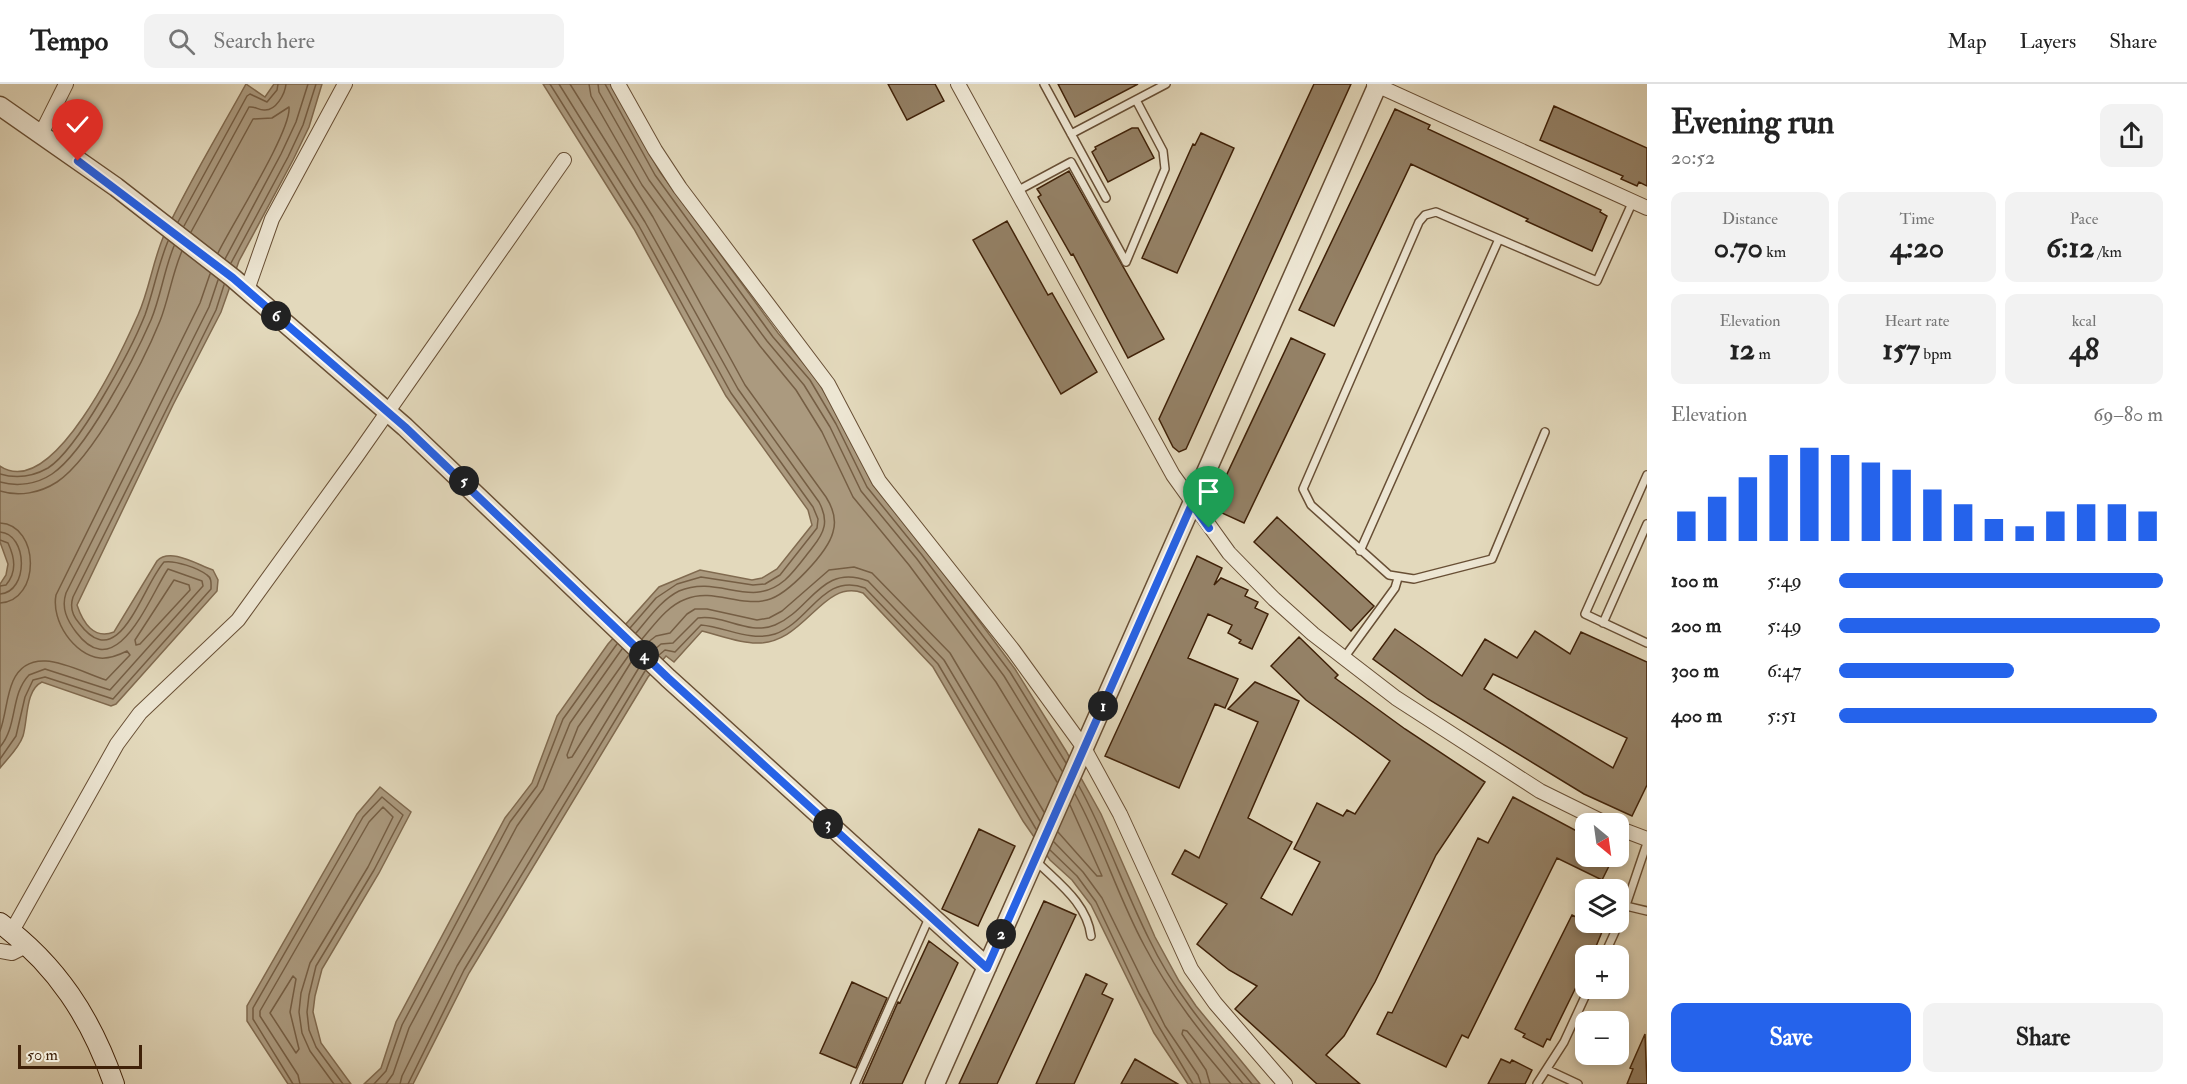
<!DOCTYPE html>
<html lang="en">
<head>
<meta charset="utf-8">
<style>
  body { margin:0; font-family:"IM FELL Double Pica",serif; background:#f2f2f2; color:#222; height:100vh; display:flex; flex-direction:column; font-size:22px; white-space:nowrap }
  * { box-sizing:border-box; margin:0 }
  p { font-size:20px; color:#767676 }
  .icon { flex:none; width:33px; height:33px; fill:none; stroke:currentColor; stroke-width:2; stroke-linecap:round; stroke-linejoin:round }
  .map { position:relative; flex:1; overflow:hidden }
  .drawer { display:flex; flex-direction:column; background:#fff; width:540px }
  .drawer>* { flex:none }
  .needle { width:39px; rotate:151deg }
  .tools { position:absolute; left:1575px; top:729px; display:grid; gap:12px }
  .tools a { display:grid; place-items:center; width:54px; height:54px; border-radius:12px; background:#fff; box-shadow:0 3px 9px #0003; font-size:30px }
  .scale { position:absolute; left:18px; bottom:15px; width:124px; box-sizing:border-box; padding-left:6px; border:3px solid #3f2108; border-top:0; font-size:16px; line-height:21px; white-space:nowrap; color:#3f2108; -webkit-text-stroke:4px #ede6d3; paint-order:stroke }
  .pin { position:absolute; display:grid; place-items:center; width:51px; height:51px; color:#fff; margin:-62px -26px; border-radius:50% 50% 50% 0; rotate:-45deg; box-shadow:0 0 6px #0007 }
  .pin .icon { rotate:45deg }
  .km { position:absolute; width:30px; height:30px; margin:-15px; border-radius:50%; background:#222; color:#fff; font-size:16px; line-height:30px; text-align:center }
  .round { display:grid; place-items:center; flex:none; width:63px; height:63px; border-radius:12px; background:#f2f2f2 }
  .overview { display:flex; align-items:center; justify-content:space-between; height:102px; padding:0 24px }
  h1 { font-size:33px; font-weight:700; line-height:45px }
  .stats { display:grid; grid-template-columns:repeat(3,1fr); gap:9px; height:102px; padding:6px 24px }
  .stats div { display:grid; align-content:center; border-radius:12px; background:#f2f2f2; text-align:center }
  .stats b { font-size:30px; font-weight:700 }
  .stats small { font-size:16px; font-weight:400 }
  .stats p { font-size:16px }
  .chart { height:168px; padding:12px 24px }
  .chart p { display:flex; justify-content:space-between }
  .chart svg { width:100%; height:108px; margin-top:6px; stroke:#2563eb; stroke-width:6 }
  .button { display:flex; gap:12px; margin-top:auto; padding:12px 24px }
  .button a { flex:1; height:69px; border-radius:12px; background:#2563eb; color:#fff; font-size:24px; font-weight:700; line-height:69px; text-align:center }
  .button a+a { background:#f2f2f2; color:#222 }
  ul { padding:0 24px; list-style:none; font-size:20px }
  li { display:grid; grid-template-columns:96px 72px 1fr; align-items:center; height:45px }
  li i { height:15px; border-radius:8px; background:#2563eb }
  header { display:flex; align-items:center; gap:36px; box-sizing:border-box; height:84px; padding:0 30px; background:#fff; border-bottom:2px solid #e0e0e0 }
  header strong { font-size:28px }
  nav { display:flex; gap:33px; margin-inline-start:auto; font-size:21px }
  .search { width:420px; height:54px; background:#f2f2f2; display:flex; align-items:center; gap:15px; box-sizing:border-box; padding:0 21px; border-radius:12px; color:#767676; font-size:22px }
  main { display:flex; flex:1; min-height:0 }
  .map>svg:first-child { display:block }
  .water { fill:#ab9a7f; stroke:#806a4f; stroke-width:1.5 }
  .lines { fill:none; stroke-linecap:round; stroke-linejoin:round }
  .shore { stroke:#755e44; stroke-width:1.5 }
  .building { fill:#948166; stroke:#3f2108; stroke-width:1.5; fill-rule:evenodd }
  .service-casing { stroke:#684f35; stroke-width:10 }
  .minor-casing { stroke:#684f35; stroke-width:16 }
  .tertiary-casing { stroke:#684f35; stroke-width:21 }
  .secondary-casing { stroke:#3f2108; stroke-width:22 }
  .service { stroke:#ede6d3; stroke-width:7 }
  .minor { stroke:#ede6d3; stroke-width:14 }
  .tertiary { stroke:#ede6d3; stroke-width:18 }
  .secondary { stroke:#ede6d3; stroke-width:20 }
  .route-casing { stroke:#fff; stroke-width:12 }
  .route { stroke:#2563eb; stroke-width:8 }
</style>
</head>
<body>
<header>
<strong>Tempo</strong>
<div class="search"><svg class="icon" aria-label="search" viewBox="0 0 24 24"><circle cx="10" cy="10" r="6"/><path d="M15 15l6 6"/></svg>Search here</div>
<nav><a>Map</a><a>Layers</a><a>Share</a></nav>
</header>
<main>
<div class="map">
<svg width="1647" height="1000" viewBox="0 0 1647 1000">
  <rect width="100%" height="100%" fill="#e3d9bc"/>
  <filter id="stains"><feTurbulence type="fractalNoise" baseFrequency=".00333" numOctaves="4"/><feColorMatrix values="0 0 0 0 .2 0 0 0 0 .09 0 0 0 0 .02 0 0 0 .5 -.17"/></filter>
  <radialGradient id="worn" r=".72"><stop offset=".6" stop-color="#630" stop-opacity="0"/><stop offset="1" stop-color="#630" stop-opacity=".3"/></radialGradient>
  <!-- water -->
  <path class="water" d="M 246,0 L 265,13 L 274,0 L 322,0 L 309,43 L 293,76 L 239,177 L 221,228 L 173,321 L 77,521 C 83,539 94,556 114,548 L 157,477 C 170,463 198,481 213,486 L 218,496 L 217,507 L 116,620 L 111,622 L 42,598 C 25,606 28,636 23,652 C 19,664 8,674 0,684 L 0,500 L 6,491 L 8,480 L 0,458 L 0,382 C 53,418 122,267 138,231 C 150,204 153,175 165,149 C 189,98 219,49 246,0 Z
    M 543,0 L 610,0 L 660,88 L 778,249 L 815,293 L 842,337 L 872,399 L 927,467 L 1015,585 L 1066,667 L 1101,730 L 1155,853 L 1179,897 L 1196,922 L 1260,1000 L 1188,1000 L 1154,949 L 1091,821 L 1072,796 L 1050,776 L 1023,737 L 933,583 L 863,509 C 822,494 805,561 756,559 C 739,559 719,551 702,547 L 674,578 L 666,572 L 648,593 L 469,889 L 413,1000 L 364,1000 L 381,984 L 396,938 L 505,734 L 532,699 L 557,632 L 608,560 L 659,503 L 700,486 L 752,496 L 762,494 L 777,485 L 812,441 L 808,426 L 726,312 L 634,145 Z
    M 380,703 L 411,728 L 379,789 L 322,885 L 315,912 L 313,928 L 321,959 L 351,1000 L 288,1000 L 247,937 L 247,922 L 357,730 Z"/>
  <g class="lines">
    <!-- shore -->
    <path class="shore" d="M 550,0 L 639,142 L 731,309 L 813,423 L 818,435 L 817,444 L 780,491 L 765,500 L 753,501 L 701,493 L 677,500 L 656,514 L 630,544
      M 559,0 L 645,138 L 738,305 L 819,418 C 829,437 825,448 812,464 C 804,474 795,487 785,496 C 750,526 719,490 679,507 C 661,516 649,534 636,549
      M 570,0 L 653,133 L 745,301 L 826,413 C 833,424 837,435 833,448 C 828,468 788,511 767,516 C 739,523 713,504 686,515 C 667,522 655,540 642,555
      M 589,0 L 591,12 L 642,101 L 760,262 L 796,306 L 822,348 L 853,413 L 909,481 L 996,598 L 1057,698
      M 598,0 L 599,8 L 649,96 L 767,257 L 804,301 L 830,343 L 861,407 L 917,475 L 1004,592 L 1062,687
      M 605,0 L 655,91 L 773,253 L 810,296 L 836,340 L 867,403 L 922,471 L 1010,588 L 1066,679
      M 178,138 L 247,12 L 250,10 L 267,18 L 277,6 L 278,0
      M 184,142 L 249,23 C 255,22 258,26 264,26 C 276,27 285,10 286,0
      M 191,148 L 253,35 L 272,34 L 289,23 C 292,46 231,142 218,169
      M 225,175 L 281,70 L 296,38 L 308,0
      M 231,179 L 288,73 L 303,41 L 316,0
      M 0,390 C 17,395 32,393 48,384 C 78,365 131,266 145,231 C 154,206 158,181 168,157
      M 0,398 C 18,403 37,400 52,390 C 86,367 134,275 151,236 C 161,212 164,186 174,162
      M 0,407 C 19,413 40,409 57,398 C 94,373 143,279 160,237 C 169,214 172,190 182,167
      M 0,439 C 40,441 41,517 0,519
      M 0,448 C 28,450 29,508 0,510
      M 0,456 L 8,459 C 15,474 17,488 6,501 L 0,502
      M 174,496 L 189,501 L 190,506 L 140,560 L 136,561 L 135,556 Z
      M 647,559 L 656,552 L 670,549 L 687,530 L 695,525 L 707,525 L 757,536 L 769,534 L 782,527 L 829,486 L 854,483 L 872,489 L 950,569 L 1044,728
      M 654,566 L 661,560 L 673,559 L 698,534 C 724,530 748,552 775,541 C 811,526 821,479 868,497 L 944,576 L 1040,737
      M 629,571 L 578,643 L 567,671 L 568,674 L 572,673 L 633,575
      M 659,571 L 665,566 L 675,568 L 701,541 C 726,543 750,558 775,550 C 810,538 823,488 865,504 L 938,580 L 1036,745
      M 0,647 C 6,631 6,613 13,597 C 31,557 79,588 106,596 L 130,571 L 127,567 C 119,571 110,575 100,574 C 74,571 51,537 56,511 L 200,219 L 210,190
      M 0,663 C 18,642 10,611 29,591 L 45,585 L 110,606 L 203,502 L 202,497 L 168,485 C 149,513 117,603 76,548 C 67,536 61,524 66,509 L 209,223 L 218,196
      M 0,675 L 16,652 L 25,613 L 33,596 L 45,593 L 113,615 L 211,505 C 211,500 212,494 207,491 C 198,484 175,476 164,478 C 141,504 119,593 79,539 C 72,531 70,522 73,513 L 216,226 L 224,201
      M 1079,702 C 1106,751 1124,805 1149,855 C 1175,910 1214,954 1252,1000
      M 1075,710 C 1102,759 1118,813 1144,861 C 1171,913 1206,955 1243,1000
      M 1058,748 L 1097,792 L 1102,792 L 1070,721
      M 1054,758 L 1083,788 L 1102,814 L 1165,942 L 1198,991 L 1201,1000
      M 1050,766 L 1077,792 L 1096,818 L 1139,909 L 1193,1000
      M 293,892 L 296,895 L 290,928 L 299,965 L 296,969 L 270,929 Z
      M 293,1000 L 253,935 L 253,924 L 363,733 L 382,713 L 403,731 L 374,786 L 316,882 L 309,911 L 307,928 L 309,946 L 316,963 L 343,1000
      M 300,1000 L 298,991 L 260,932 L 260,927 L 369,738 L 383,723 L 393,733 L 368,783 L 310,879 L 301,909 L 299,928 L 302,949 L 310,967 L 334,1000
      M 374,1000 L 386,987 L 402,941 L 510,738 L 537,702 L 563,635 L 617,560
      M 386,1000 L 393,990 L 409,944 L 517,742 L 543,705 L 570,639 L 622,565
      M 400,1000 L 402,992 L 457,882 L 640,582
      M 408,1000 L 464,886 L 645,587
      M 1210,1000 L 1206,986 L 1182,950 L 1183,946 L 1187,947 L 1231,1000"/>
  </g>
  <!-- building -->
  <path class="building" d="M 888,0 L 935,0 L 944,17 L 907,36 Z
    M 1058,0 L 1138,0 L 1075,33 Z
    M 1314,0 L 1351,0 L 1186,365 L 1179,368 L 1173,363 L 1159,335 Z
    M 1554,22 L 1647,64 L 1647,102 L 1639,98 L 1637,102 L 1621,95 L 1623,92 L 1540,56 Z
    M 1395,25 L 1430,41 L 1428,45 L 1601,126 L 1600,128 L 1607,132 L 1592,167 L 1526,137 L 1528,135 L 1411,80 L 1334,242 L 1299,226 Z
    M 1132,44 L 1138,44 L 1154,74 L 1108,98 L 1092,68 L 1096,65 L 1095,63 Z
    M 1201,49 L 1234,64 L 1177,189 L 1142,174 L 1193,60 L 1195,61 Z
    M 1069,87 L 1164,255 L 1128,274 L 1073,170 L 1071,171 L 1038,113 L 1041,111 L 1037,105 Z
    M 1007,137 L 1048,211 L 1052,209 L 1097,288 L 1061,310 L 973,156 Z
    M 1291,254 L 1325,270 L 1244,439 L 1211,424 Z
    M 1277,433 L 1374,522 L 1351,547 L 1254,458 Z
    M 1197,472 L 1222,484 L 1214,501 L 1221,494 L 1248,506 L 1245,512 L 1258,518 L 1255,524 L 1268,530 L 1252,565 L 1239,559 L 1241,556 L 1228,549 L 1232,541 L 1208,530 L 1188,574 L 1238,595 L 1225,624 L 1215,620 L 1179,704 L 1105,672 Z
    M 1395,545 L 1462,592 L 1485,555 L 1517,574 L 1535,547 L 1570,570 L 1581,548 L 1647,578 L 1647,701 L 1632,732 L 1584,710 L 1428,615 L 1373,575 ZM 1493,590 L 1627,654 L 1613,684 L 1484,605 Z
    M 1299,553 L 1338,591 L 1335,594 L 1405,645 L 1485,698 L 1436,771 L 1375,898 L 1344,952 L 1326,971 L 1360,1000 L 1317,1000 L 1235,925 L 1257,902 L 1229,886 L 1197,860 L 1227,820 L 1172,790 L 1185,766 L 1199,774 L 1258,638 L 1228,625 L 1255,598 L 1299,617 L 1248,734 L 1292,758 L 1261,814 L 1292,831 L 1320,778 L 1294,765 L 1317,719 L 1343,732 L 1347,726 L 1355,730 L 1390,677 L 1306,616 L 1271,582 Z
    M 1513,713 L 1586,752 L 1586,772 L 1614,772 L 1602,796 L 1557,774 L 1468,954 L 1462,951 L 1446,983 L 1377,950 L 1388,928 L 1392,929 L 1478,754 L 1488,759 Z
    M 979,745 L 1015,762 L 978,842 L 942,825 Z
    M 1044,817 L 1076,831 L 1040,908 L 997,1000 L 959,1000 Z
    M 1572,831 L 1586,838 L 1595,838 L 1604,843 L 1592,872 L 1586,872 L 1586,879 L 1578,893 L 1580,895 L 1550,956 L 1547,955 L 1543,963 L 1523,953 L 1525,950 L 1515,945 Z
    M 929,857 L 958,879 L 902,1000 L 862,1000 L 898,918 L 900,919 Z
    M 1086,890 L 1107,900 L 1102,910 L 1113,915 L 1074,1000 L 1036,1000 Z
    M 852,898 L 887,914 L 856,984 L 820,969 Z
    M 1645,950 L 1647,1000 L 1627,1000 L 1633,985 L 1630,984 Z
    M 1135,975 L 1178,1000 L 1121,1000 Z
    M 1501,975 L 1510,979 L 1512,976 L 1532,986 L 1525,1000 L 1488,1000 Z"/>
  <g class="lines">
    <defs>
      <path id="service" d="M 1044,0 L 1106,114
        M 1071,50 L 1166,0
        M 1017,107 L 1071,78 L 1126,178
        M 1126,178 L 1165,85 L 1163,67 L 1136,16
        M 1545,348 L 1492,475 L 1414,495 L 1389,491 L 1311,421 L 1303,405 L 1419,138 L 1425,131 L 1436,128 L 1597,197 L 1633,117
        M 1647,391 L 1585,530 L 1647,559
        M 1360,467 L 1499,155
        M 1603,539 L 1647,440
        M 1344,574 L 1395,504 L 1398,494
        M 1036,777 C 1058,799 1087,819 1091,852
        M 1626,822 L 1647,827
        M 1604,872 L 1623,830 L 1647,759
        M 1548,986 L 1578,1000
        M 855,1000 L 929,834
        M 1537,1000 L 1564,958 L 1589,904"/>
      <path id="minor" d="M 618,0 L 655,66 L 680,104 L 828,300 L 879,397 L 1013,566 L 1084,664 L 1120,730 L 1191,885 L 1215,919 L 1285,1000
        M 958,0 L 1173,391 L 1229,469 L 1274,515 L 1313,550 L 1396,614 L 1540,707 L 1607,740
        M 1374,0 L 1647,124
        M 41,50 L 66,0
        M 247,206 L 272,135 L 345,0
        M 1618,744 L 1647,755
        M 12,847 L 117,660 L 140,629 L 238,536 L 356,373 L 564,76
        M 0,867 L 12,869 L 28,861"/>
      <path id="tertiary" d="M 0,22 L 116,103 L 233,194 L 405,343 L 668,594 L 987,883
        M 935,1000 L 1378,0"/>
      <path id="secondary" d="M 0,839 C 57,881 91,934 114,1000"/>
    </defs>
    <!-- service casing -->
    <use href="#service" class="service-casing"/>
    <!-- minor casing -->
    <use href="#minor" class="minor-casing"/>
    <!-- tertiary casing -->
    <use href="#tertiary" class="tertiary-casing"/>
    <!-- secondary casing -->
    <use href="#secondary" class="secondary-casing"/>
    <!-- service -->
    <use href="#service" class="service"/>
    <!-- minor -->
    <use href="#minor" class="minor"/>
    <!-- tertiary -->
    <use href="#tertiary" class="tertiary"/>
    <!-- secondary -->
    <use href="#secondary" class="secondary"/>
  </g>
  <g class="lines">
    <defs>
      <path id="route" d="M 78,77 L 233,194 L 405,343 L 668,594 L 987,884 L 1192,420 L 1209,444"/>
    </defs>
    <!-- route casing -->
    <use href="#route" class="route-casing"/>
    <!-- route -->
    <use href="#route" class="route"/>
  </g>
  <rect width="100%" height="100%" filter="url(#stains)"/>
  <rect width="100%" height="100%" fill="url(#worn)"/>
</svg>
<div class="tools">
<a><svg class="needle" viewBox="-14 -14 28 28"><path d="M0-13l5 13h-10z" fill="#e53935"/><path d="M0 13l5-13h-10z" fill="#767676"/></svg></a>
<a><svg class="icon" aria-label="layers" viewBox="0 0 24 24"><path d="M12 4l9 5-9 5-9-5zM3 14l9 5 9-5"/></svg></a>
<a>+</a>
<a>−</a>
</div>
<div class="scale">50 m</div>
<div class="pin" style="left:1209px;top:444px;background:#1e9e55"><svg class="icon" aria-label="arrive" viewBox="0 0 24 24"><path d="M6 21V4h12l-3 4 3 4H6"/></svg></div>
<div class="pin" style="left:78px;top:77px;background:#d93025"><svg class="icon" aria-label="check" viewBox="0 0 24 24"><path d="M5 12l5 5 9-10"/></svg></div>
<b class="km" style="left:1103px;top:622px">1</b>
<b class="km" style="left:1001px;top:850px">2</b>
<b class="km" style="left:828px;top:740px">3</b>
<b class="km" style="left:644px;top:571px">4</b>
<b class="km" style="left:464px;top:397px">5</b>
<b class="km" style="left:276px;top:232px">6</b>
</div>
<section class="drawer">
<div class="overview"><div><h1>Evening run</h1><p>20:52</p></div><a class="round"><svg class="icon" aria-label="share" viewBox="0 0 24 24"><path d="M12 15V3M7 8l5-5 5 5M5 13v7h14v-7"/></svg></a></div>
<div class="stats">
<div><p>Distance</p><b>0.70<small> km</small></b></div>
<div><p>Time</p><b>4:20</b></div>
<div><p>Pace</p><b>6:12<small> /km</small></b></div>
</div>
<div class="stats">
<div><p>Elevation</p><b>12<small> m</small></b></div>
<div><p>Heart rate</p><b>157<small> bpm</small></b></div>
<div><p>kcal</p><b>48</b></div>
</div>
<div class="chart"><p><span>Elevation</span>69–80 m</p>
<svg viewBox="0 0 160 44" preserveAspectRatio="none"><path d="M5 44V32M15 44V26M25 44V18M35 44V9M45 44V6M55 44V9M65 44V12M75 44V15M85 44V23M95 44V29M105 44V35M115 44V38M125 44V32M135 44V29M145 44V29M155 44V32"/></svg>
</div>
<ul>
<li><b>100 m</b>5:49<i style="width:100%"></i></li>
<li><b>200 m</b>5:49<i style="width:99%"></i></li>
<li><b>300 m</b>6:47<i style="width:54%"></i></li>
<li><b>400 m</b>5:51<i style="width:98%"></i></li>
</ul>
<div class="button"><a>Save</a><a>Share</a></div>
</section>
</main>
</body>
</html>
